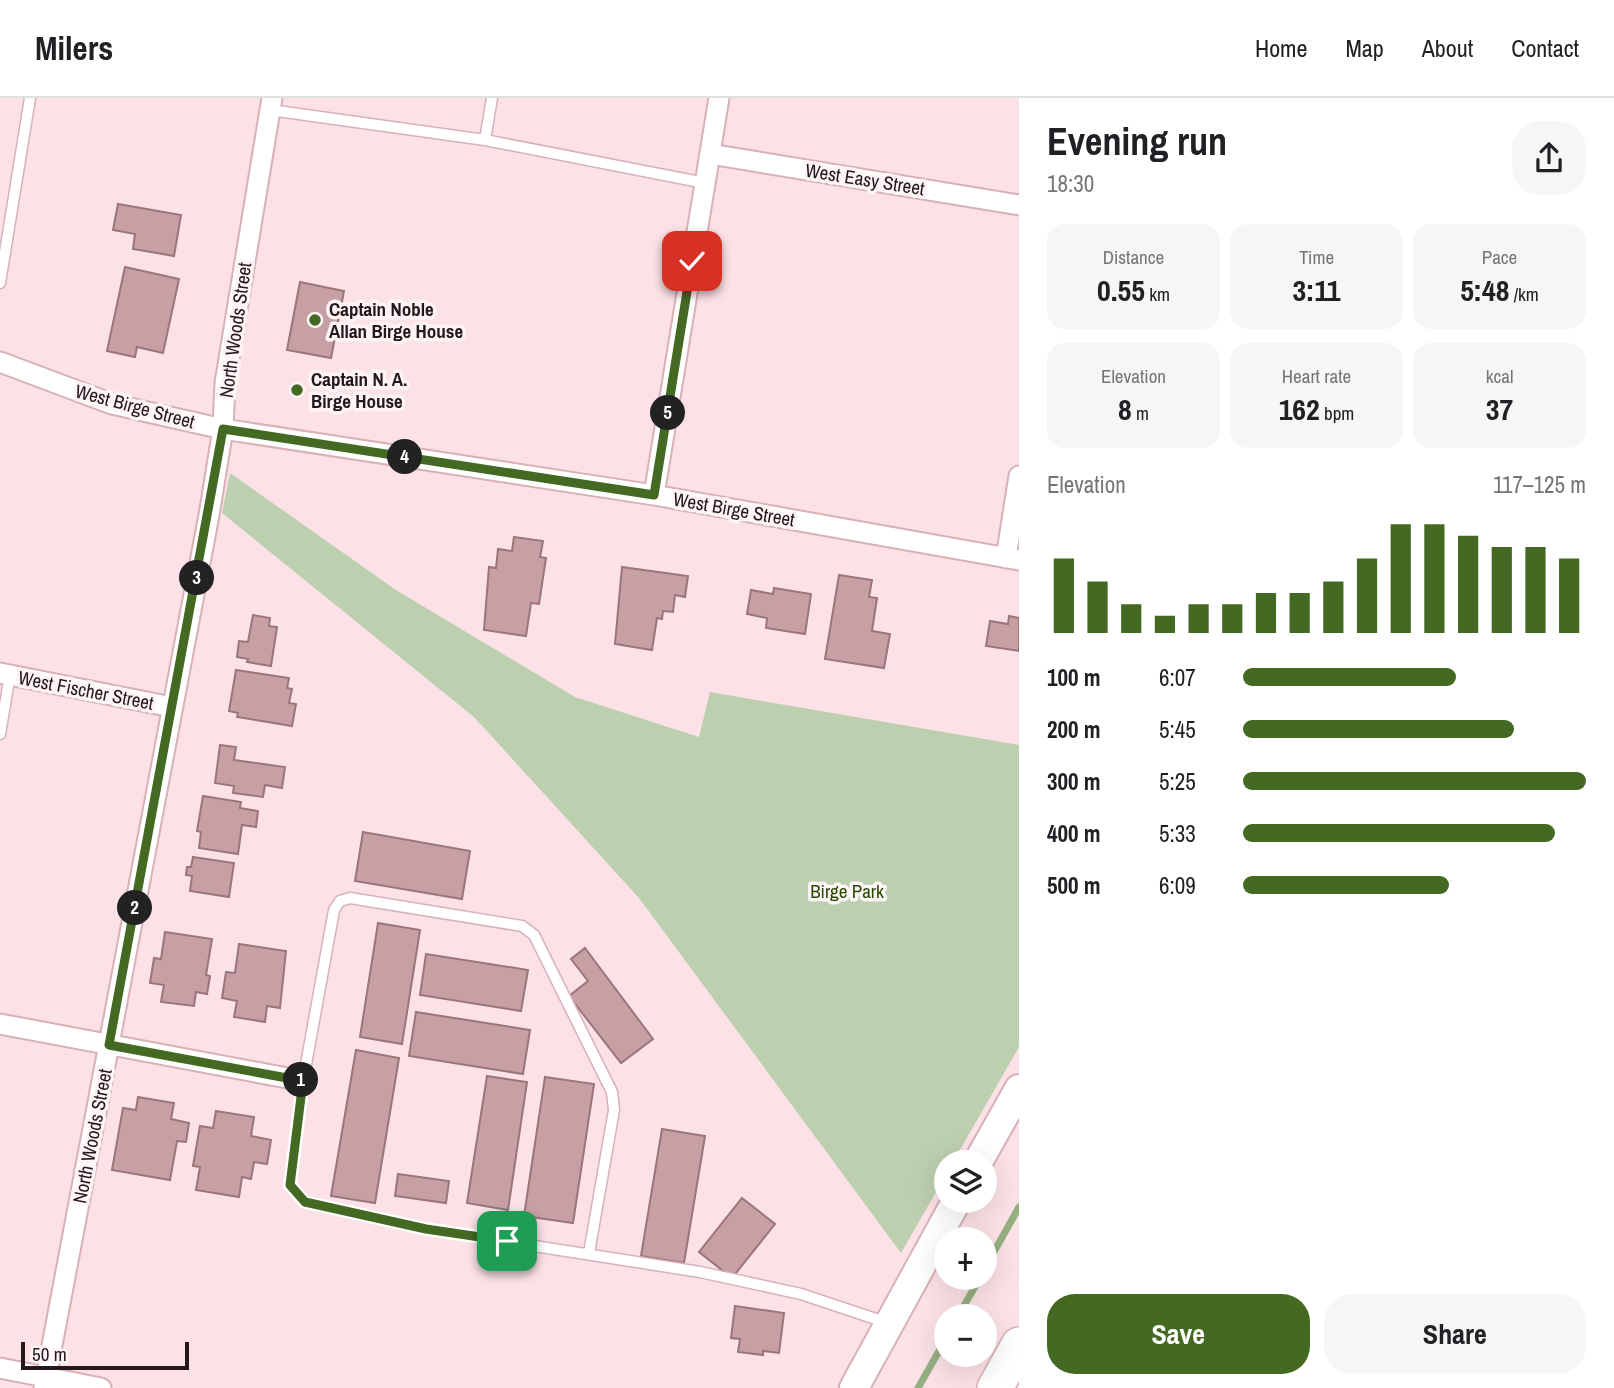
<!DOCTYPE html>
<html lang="en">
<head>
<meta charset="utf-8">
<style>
  body { margin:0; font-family:"Archivo Narrow",sans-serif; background:#f6f6f6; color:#202124; height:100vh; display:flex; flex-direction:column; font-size:26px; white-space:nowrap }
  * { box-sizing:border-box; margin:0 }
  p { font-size:23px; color:#757577 }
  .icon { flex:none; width:38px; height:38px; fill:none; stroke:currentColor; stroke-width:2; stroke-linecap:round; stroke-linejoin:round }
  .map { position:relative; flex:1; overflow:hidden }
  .side { display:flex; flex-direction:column; background:#fff; width:595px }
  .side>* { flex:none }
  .controls { position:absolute; left:934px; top:1052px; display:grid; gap:14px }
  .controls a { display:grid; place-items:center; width:63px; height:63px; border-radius:50%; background:#fff; box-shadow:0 7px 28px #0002; font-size:35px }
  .scale { position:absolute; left:21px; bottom:18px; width:168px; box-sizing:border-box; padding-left:7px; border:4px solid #26181a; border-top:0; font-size:19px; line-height:24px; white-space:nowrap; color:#26181a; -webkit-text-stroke:5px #fdf4f5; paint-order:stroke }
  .pin { position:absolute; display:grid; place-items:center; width:60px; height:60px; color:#fff; margin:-30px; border-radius:14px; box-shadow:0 4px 10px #0006 }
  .km { position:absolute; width:35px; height:35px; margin:-18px; border-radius:50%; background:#222; color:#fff; font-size:19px; line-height:35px; text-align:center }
  .round { display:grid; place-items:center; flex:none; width:74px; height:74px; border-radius:28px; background:#f6f6f6 }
  .overview { display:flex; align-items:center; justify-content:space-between; height:119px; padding:0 28px }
  h1 { font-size:38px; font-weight:700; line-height:52px }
  .stats { display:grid; grid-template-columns:repeat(3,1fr); gap:10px; height:119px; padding:7px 28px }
  .stats div { display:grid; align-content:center; border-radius:18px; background:#f6f6f6; text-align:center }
  .stats b { font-size:30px; font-weight:700 }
  .stats small { font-size:19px; font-weight:400 }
  .stats p { font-size:19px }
  .chart { height:196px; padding:14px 28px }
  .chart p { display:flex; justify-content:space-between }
  .chart svg { width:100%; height:126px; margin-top:7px; stroke:#436922; stroke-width:6 }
  .primary-button { display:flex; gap:14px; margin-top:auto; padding:14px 28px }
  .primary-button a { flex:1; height:80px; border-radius:28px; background:#436922; color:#fff; font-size:28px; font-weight:700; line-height:80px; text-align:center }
  .primary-button a+a { background:#f6f6f6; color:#202124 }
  ul { padding:0 28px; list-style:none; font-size:23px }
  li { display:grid; grid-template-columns:112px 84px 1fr; align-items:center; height:52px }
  li i { height:18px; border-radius:9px; background:#436922 }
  header { display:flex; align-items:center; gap:42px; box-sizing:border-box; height:98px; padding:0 35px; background:#fff; border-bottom:2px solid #e0e0e0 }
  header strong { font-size:33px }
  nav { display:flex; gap:38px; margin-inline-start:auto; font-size:24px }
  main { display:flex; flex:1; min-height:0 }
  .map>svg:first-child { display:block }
  .green { fill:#bccfaf }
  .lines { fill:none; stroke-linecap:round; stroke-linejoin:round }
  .stream { stroke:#94b080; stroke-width:7 }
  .building { fill:#c7a0a5; stroke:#9a757a; stroke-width:2 }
  .lane-casing { stroke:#d8b1b6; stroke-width:13 }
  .street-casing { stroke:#d8b1b6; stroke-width:23 }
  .secondary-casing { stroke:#d8b1b6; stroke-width:32 }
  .highway-casing { stroke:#d8b1b6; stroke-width:38 }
  .lane { stroke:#fff; stroke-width:10 }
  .street { stroke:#fff; stroke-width:19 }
  .secondary { stroke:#fff; stroke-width:28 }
  .highway { stroke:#fff; stroke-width:35 }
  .route-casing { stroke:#fff; stroke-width:14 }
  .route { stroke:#436922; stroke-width:9 }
  .poi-dot { fill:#436922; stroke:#fdf4f5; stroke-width:2.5 }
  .labels { text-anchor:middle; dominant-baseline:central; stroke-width:7; stroke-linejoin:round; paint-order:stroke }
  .street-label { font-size:19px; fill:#26181a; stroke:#fdf4f5 }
  .poi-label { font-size:19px; font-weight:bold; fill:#26181a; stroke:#fdf4f5; text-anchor:start }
  .park-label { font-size:19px; fill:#264800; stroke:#fdf4f5 }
</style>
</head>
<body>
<header>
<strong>Milers</strong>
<nav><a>Home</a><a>Map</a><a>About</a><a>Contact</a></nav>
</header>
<main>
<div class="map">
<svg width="1019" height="1290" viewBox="0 0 1019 1290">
  <rect width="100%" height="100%" fill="#fce2e6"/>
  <!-- green -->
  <path class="green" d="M 230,375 L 396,492 L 575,599 L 699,639 L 710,594 L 1019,647 L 1019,949 L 953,1064 L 947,1064 L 947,1075 L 901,1155 L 639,800 L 474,619 L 222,415 Z"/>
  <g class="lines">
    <!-- stream -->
    <path class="stream" d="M 985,1170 L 1019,1109
      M 958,1218 L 980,1180
      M 918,1290 L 947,1239"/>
  </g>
  <!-- building -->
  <path class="building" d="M 118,106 L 181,117 L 174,158 L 133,151 L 135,136 L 113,132 Z
    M 125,169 L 179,181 L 163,255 L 137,249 L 135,259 L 107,253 Z
    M 300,184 L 344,193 L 331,260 L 287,252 Z
    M 514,439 L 543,443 L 540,459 L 546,460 L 539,506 L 531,505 L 526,538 L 484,532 L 489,469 L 496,470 L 498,451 L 512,453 Z
    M 622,469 L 688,478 L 685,499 L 675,497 L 673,514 L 663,513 L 662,521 L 657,520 L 652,552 L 615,546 Z
    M 839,477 L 872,482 L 869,499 L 877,500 L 872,533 L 890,536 L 884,570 L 825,561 Z
    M 774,490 L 811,496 L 805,536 L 766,530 L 767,520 L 747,516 L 751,492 L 773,496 Z
    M 253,517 L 270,520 L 269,528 L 277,529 L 271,568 L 247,564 L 248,561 L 237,559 L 239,543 L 248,544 Z
    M 1009,518 L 1019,520 L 1019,553 L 986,548 L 990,523 L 1008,526 Z
    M 236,572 L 289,580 L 287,590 L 292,591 L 289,605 L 296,606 L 292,628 L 237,619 L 238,615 L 229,613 Z
    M 220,647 L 236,649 L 234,662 L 285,669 L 282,690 L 265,687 L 263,699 L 233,695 L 234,688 L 215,685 Z
    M 203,698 L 241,704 L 240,710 L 258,713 L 256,729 L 242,727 L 238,756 L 199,750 L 201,734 L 197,733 Z
    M 363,734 L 470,753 L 462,801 L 355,783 Z
    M 193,759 L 234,765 L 229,799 L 190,793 L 192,778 L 186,777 L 187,769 L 191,769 Z
    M 378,825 L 420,832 L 402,946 L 360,939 Z
    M 165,834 L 212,841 L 206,877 L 210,878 L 207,896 L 196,894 L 194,908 L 161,904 L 164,887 L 150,885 L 154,860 L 161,861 Z
    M 239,846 L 286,853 L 280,910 L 267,908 L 265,924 L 234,919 L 237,903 L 222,900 L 226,874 L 235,875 Z
    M 585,850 L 653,941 L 621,965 L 569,898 L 588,883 L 571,861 Z
    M 426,856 L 528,872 L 521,913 L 420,897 Z
    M 416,914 L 530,932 L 523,976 L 409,958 Z
    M 356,952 L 399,960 L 375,1105 L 331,1098 Z
    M 487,978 L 527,984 L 508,1112 L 467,1105 Z
    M 545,979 L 594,986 L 573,1125 L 524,1118 Z
    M 138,999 L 174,1005 L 171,1021 L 189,1025 L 186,1044 L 177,1043 L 170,1082 L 112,1072 L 123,1010 L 136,1012 Z
    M 216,1013 L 254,1019 L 251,1038 L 271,1042 L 267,1066 L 254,1064 L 251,1081 L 242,1079 L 239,1099 L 196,1092 L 200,1069 L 193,1068 L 200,1028 L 213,1030 Z
    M 662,1031 L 705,1038 L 684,1165 L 641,1158 Z
    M 398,1076 L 449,1083 L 446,1105 L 395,1098 Z
    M 742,1100 L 775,1126 L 732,1180 L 699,1154 Z
    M 735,1208 L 784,1215 L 779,1255 L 763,1253 L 763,1257 L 738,1254 L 740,1241 L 731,1240 Z"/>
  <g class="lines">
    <defs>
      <path id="lane" d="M 270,12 L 485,42 L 705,85
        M 485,42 L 492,0
        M 0,185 L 30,0
        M 0,636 L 10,577
        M 589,1155 L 614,1012 L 612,994 L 534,837 L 522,828 L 350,800 L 340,803 L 334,812 L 303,983 L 290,1087 L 305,1104 L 426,1131 L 700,1174 L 801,1196 L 888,1225"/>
      <path id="street" d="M 710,56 L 1019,107
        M 0,264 L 112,306 L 223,331 L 654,397 L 1019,462
        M 654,397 L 719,0
        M 1006,460 L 1019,378
        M 0,575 L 172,609
        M 0,926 L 303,983
        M 0,1270 L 101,1290
        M 44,1290 L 209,417 L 223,331 L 225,285 L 272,0"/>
      <path id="secondary" d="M 978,1064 L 1019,991
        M 854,1290 L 957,1102"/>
      <path id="highway" d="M 995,1290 L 1019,1247"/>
    </defs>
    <!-- lane casing -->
    <use href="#lane" class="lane-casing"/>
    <!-- street casing -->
    <use href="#street" class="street-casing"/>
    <!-- secondary casing -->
    <use href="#secondary" class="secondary-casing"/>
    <!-- highway casing -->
    <use href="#highway" class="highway-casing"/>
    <!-- lane -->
    <use href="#lane" class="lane"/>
    <!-- street -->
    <use href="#street" class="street"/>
    <!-- secondary -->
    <use href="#secondary" class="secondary"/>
    <!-- highway -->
    <use href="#highway" class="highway"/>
  </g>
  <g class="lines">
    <defs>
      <path id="route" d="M 507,1143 L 426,1131 L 305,1104 L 290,1087 L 303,983 L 109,947 L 223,331 L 654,397 L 692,163"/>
    </defs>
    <!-- route casing -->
    <use href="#route" class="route-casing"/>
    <!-- route -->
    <use href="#route" class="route"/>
  </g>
  <!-- markers -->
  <g class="poi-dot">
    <circle cx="315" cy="222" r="7"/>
    <circle cx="297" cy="292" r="7"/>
  </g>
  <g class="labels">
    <!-- street labels -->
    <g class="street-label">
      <text transform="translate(865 81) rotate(9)">West Easy Street</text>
      <text transform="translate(235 232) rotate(-82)">North Woods Street</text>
      <text transform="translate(135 308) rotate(15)">West Birge Street</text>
      <text transform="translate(734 411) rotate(10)">West Birge Street</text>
      <text transform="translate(86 592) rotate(11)">West Fischer Street</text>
      <text transform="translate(92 1038) rotate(-79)">North Woods Street</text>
    </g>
    <!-- poi labels -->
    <g class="poi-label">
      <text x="329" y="211">Captain Noble<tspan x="329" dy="22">Allan Birge House</tspan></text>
      <text x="311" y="281">Captain N. A.<tspan x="311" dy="22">Birge House</tspan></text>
    </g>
    <!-- park labels -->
    <g class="park-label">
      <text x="847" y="793">Birge Park</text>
    </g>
  </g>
</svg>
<div class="controls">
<a><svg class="icon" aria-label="layers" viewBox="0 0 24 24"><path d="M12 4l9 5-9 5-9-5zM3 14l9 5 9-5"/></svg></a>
<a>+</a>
<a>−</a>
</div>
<div class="scale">50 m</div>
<div class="pin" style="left:507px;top:1143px;background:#1e9e55"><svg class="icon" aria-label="arrive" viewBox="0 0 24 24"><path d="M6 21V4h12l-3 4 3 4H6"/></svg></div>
<div class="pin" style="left:692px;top:163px;background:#d93025"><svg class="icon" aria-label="check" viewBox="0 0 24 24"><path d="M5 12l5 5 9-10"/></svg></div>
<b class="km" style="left:301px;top:982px">1</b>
<b class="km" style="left:135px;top:810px">2</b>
<b class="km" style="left:197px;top:480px">3</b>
<b class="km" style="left:405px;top:359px">4</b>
<b class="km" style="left:668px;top:315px">5</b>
</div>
<section class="side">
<div class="overview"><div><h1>Evening run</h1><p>18:30</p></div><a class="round"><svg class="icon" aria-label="share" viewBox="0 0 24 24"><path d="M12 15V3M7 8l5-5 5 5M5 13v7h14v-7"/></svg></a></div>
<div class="stats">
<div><p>Distance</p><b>0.55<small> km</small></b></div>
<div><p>Time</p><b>3:11</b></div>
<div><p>Pace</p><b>5:48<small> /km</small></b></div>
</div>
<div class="stats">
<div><p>Elevation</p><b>8<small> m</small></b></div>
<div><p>Heart rate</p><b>162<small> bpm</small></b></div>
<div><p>kcal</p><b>37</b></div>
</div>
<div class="chart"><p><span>Elevation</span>117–125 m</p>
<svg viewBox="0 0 160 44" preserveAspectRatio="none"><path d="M5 44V18M15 44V26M25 44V34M35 44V38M45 44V34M55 44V34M65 44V30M75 44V30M85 44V26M95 44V18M105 44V6M115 44V6M125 44V10M135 44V14M145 44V14M155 44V18"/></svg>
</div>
<ul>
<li><b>100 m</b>6:07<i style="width:62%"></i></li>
<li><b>200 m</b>5:45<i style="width:79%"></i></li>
<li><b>300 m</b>5:25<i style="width:100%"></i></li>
<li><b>400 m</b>5:33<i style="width:91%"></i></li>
<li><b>500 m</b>6:09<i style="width:60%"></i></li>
</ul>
<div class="primary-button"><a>Save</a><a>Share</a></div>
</section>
</main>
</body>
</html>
